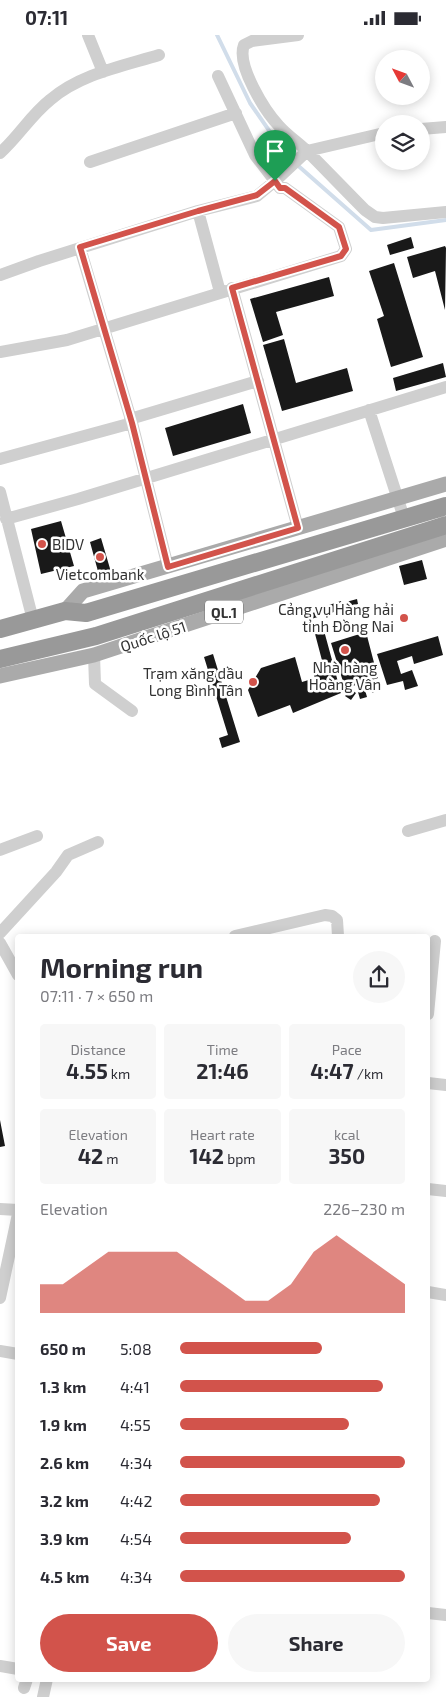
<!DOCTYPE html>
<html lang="en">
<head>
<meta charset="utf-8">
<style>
  body { margin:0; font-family:"Exo 2",sans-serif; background:#f7f7f7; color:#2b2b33; height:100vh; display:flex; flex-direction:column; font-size:19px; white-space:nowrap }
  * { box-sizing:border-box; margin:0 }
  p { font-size:16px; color:#7c7c81 }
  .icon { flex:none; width:28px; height:28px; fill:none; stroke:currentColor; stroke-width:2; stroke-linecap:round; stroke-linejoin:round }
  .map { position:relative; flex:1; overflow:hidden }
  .panel { position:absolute; left:15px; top:899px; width:415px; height:748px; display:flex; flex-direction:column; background:#fff; border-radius:5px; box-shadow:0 2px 12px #0003 }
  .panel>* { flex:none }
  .needle { width:32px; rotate:311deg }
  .buttons { position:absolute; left:375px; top:15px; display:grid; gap:10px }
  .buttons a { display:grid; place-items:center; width:55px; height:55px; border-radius:50%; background:#fff; box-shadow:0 2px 12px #0003; font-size:25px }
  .pin { position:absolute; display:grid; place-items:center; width:42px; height:42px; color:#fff; margin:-51px -21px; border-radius:50% 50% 50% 0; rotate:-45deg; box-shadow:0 0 5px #0007 }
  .pin .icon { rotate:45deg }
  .round { display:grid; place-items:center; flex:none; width:52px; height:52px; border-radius:26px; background:#f7f7f7 }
  .overview { display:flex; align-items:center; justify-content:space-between; height:85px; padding:0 25px }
  h1 { font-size:28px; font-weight:700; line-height:38px }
  .metrics { display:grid; grid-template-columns:repeat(3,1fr); gap:8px; height:85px; padding:5px 25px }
  .metrics div { display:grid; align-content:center; border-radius:5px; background:#f7f7f7; text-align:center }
  .metrics b { font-size:21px; font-weight:700 }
  .metrics small { font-size:14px; font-weight:400 }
  .metrics p { font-size:14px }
  .chart { height:140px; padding:10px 25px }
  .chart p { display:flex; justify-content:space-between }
  .chart svg { width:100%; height:90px; margin-top:5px; fill:#d2534b; opacity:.7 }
  .primary-button { display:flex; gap:10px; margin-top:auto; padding:10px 25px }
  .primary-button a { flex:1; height:58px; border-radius:30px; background:#d2534b; color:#fff; font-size:20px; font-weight:700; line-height:58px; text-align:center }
  .primary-button a+a { background:#f7f7f7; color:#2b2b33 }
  ul { padding:0 25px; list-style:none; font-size:16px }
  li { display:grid; grid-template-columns:80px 60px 1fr; align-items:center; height:38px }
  li i { height:12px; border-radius:6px; background:#d2534b }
  .status { display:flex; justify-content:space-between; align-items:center; height:35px; padding:0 25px; background:#fff; direction:ltr }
  .status svg { height:14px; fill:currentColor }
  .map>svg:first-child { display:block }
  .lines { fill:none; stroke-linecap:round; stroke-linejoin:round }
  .stream { stroke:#d1ddea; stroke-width:4 }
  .building { fill:#191919 }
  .minor { stroke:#cfcfcf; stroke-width:12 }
  .major { stroke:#aaa; stroke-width:15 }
  .highway { stroke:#999; stroke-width:18 }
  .route-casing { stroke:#fff; stroke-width:10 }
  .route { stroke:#d2534b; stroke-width:6 }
  .poi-dot { fill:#d2534b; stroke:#fff; stroke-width:2 }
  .labels { text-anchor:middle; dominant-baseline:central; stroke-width:5; stroke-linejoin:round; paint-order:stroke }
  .shield { fill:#fff; stroke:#707070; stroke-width:1 }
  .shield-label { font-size:14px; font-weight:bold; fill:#323232 }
  .poi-label { font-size:15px; fill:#323232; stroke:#fff }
  .street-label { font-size:15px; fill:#323232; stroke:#fff }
</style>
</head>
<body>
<div class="status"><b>07:11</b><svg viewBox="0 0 49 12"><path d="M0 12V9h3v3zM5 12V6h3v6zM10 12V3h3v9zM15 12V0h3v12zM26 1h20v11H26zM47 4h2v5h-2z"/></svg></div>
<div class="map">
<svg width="446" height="1662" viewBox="0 0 446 1662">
  <rect width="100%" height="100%" fill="#fff"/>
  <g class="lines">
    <!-- stream -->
    <path class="stream" d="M 217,0 L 250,68 L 286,120 L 371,195 L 446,185"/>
  </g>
  <!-- building -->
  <path class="building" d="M 411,202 L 414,213 L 390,220 L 387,210 Z
    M 445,211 L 446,213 L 445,275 L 435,236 L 413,243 L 407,222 Z
    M 394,228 L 423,322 L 391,332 L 377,284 L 384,281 L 369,236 Z
    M 329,242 L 334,261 L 276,277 L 283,300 L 263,307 L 250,264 Z
    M 284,304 L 296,348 L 347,333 L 353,356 L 282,376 L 263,310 Z
    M 443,328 L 446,342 L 396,356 L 393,343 Z
    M 243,369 L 251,398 L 173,421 L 165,393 Z
    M 61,486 L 74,531 L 41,539 L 31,494 Z
    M 101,503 L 111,537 L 99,540 L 90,507 Z
    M 422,525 L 427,544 L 404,550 L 399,531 Z
    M 357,564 L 358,569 L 348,572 L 346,567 Z
    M 341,566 L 343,574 L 328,579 L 326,571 Z
    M 319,576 L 321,581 L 311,584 L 309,579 Z
    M 323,592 L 341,658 L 293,678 L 290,670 L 258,682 L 248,655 L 261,633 L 295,622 L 302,647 L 315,643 L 313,637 L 324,633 L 314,595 Z
    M 366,597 L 378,643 L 363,648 L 367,662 L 360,664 L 356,650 L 345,653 L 331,608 Z
    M 438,601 L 443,620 L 414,629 L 412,621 L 397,626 L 401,639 L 412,635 L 418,651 L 405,655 L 403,646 L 387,650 L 377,619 Z
    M 213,619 L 240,707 L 222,713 L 219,703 L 228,700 L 204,622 Z
    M 373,647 L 378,651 L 373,658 L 368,654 Z
    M 350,654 L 356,658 L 351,665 L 345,661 Z
    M 0,1085 L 5,1111 L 0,1112 Z"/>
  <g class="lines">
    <!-- minor -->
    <path class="minor" d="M 88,0 L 103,37
      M 298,0 L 252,6 L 244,10 C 236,30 265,76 279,91 C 288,101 299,108 308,117 C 327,136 346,156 365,175 L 375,182 L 383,183 L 446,177
      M 218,41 L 255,120 L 275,146 L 307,116 L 384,98
      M 421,94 L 446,92
      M 0,118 C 18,102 31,80 50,65 C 80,39 123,31 159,20
      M 90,127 L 236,78
      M 198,176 L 220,257
      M 80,213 L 132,388 L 168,532
      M 0,240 L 39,226 L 198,176 L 257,161 L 275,146 L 280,153 L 285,153 L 339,192 L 346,214 L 341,221 L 67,305 L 0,317
      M 232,253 L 298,493
      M 369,375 L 404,483
      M 130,384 L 258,346
      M 0,424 L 132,388
      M 0,457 L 33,585
      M 6,484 L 78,464 L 446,352
      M 94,620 L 95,649 L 132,676
      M 408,796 L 446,785
      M 0,815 L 37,801
      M 0,898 L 56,837 L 68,820 L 98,807
      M 235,901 L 325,880 L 332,881 L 337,885 L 338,901
      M 0,908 L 18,940
      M 428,979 L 435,906
      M 428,1048 L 446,1050
      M 428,1154 L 446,1156
      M 0,1174 L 18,1175
      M 428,1257 L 446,1260
      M 0,1263 L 18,1179
      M 0,1316 L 18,1319
      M 428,1578 L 446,1580
      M 0,1631 L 18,1634
      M 24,1653 L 27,1644
      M 43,1662 L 47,1644"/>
    <!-- major -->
    <path class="major" d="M 65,576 L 83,556 L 446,449
      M 0,641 L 94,620 L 446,504"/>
    <!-- highway -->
    <path class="highway" d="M 0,594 L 65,576 L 86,578 L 446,471
      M 0,624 L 96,601 L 446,490"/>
  </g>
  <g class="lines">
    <defs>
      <path id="route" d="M 275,146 L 280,153 L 285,153 L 339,192 L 346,214 L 341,221 L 232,253 L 298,493 L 168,532 L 132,388 L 80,212 L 198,176 L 257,160 Z"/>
    </defs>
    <!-- route casing -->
    <use href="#route" class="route-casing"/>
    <!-- route -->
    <use href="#route" class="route"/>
  </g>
  <!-- markers -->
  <g class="poi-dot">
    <circle cx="42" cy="509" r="5"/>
    <circle cx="100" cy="522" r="5"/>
    <circle cx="404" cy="583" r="5"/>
    <circle cx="345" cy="615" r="5"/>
    <circle cx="253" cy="647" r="5"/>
  </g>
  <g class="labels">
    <!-- shield labels -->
    <rect class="shield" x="205" y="565.5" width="38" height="23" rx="4"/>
    <g class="shield-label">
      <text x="224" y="577">QL.1</text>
    </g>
    <!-- poi labels -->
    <g class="poi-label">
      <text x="52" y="509" text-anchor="start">BIDV</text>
      <text x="100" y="539">Vietcombank</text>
      <text x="394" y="574" text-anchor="end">Cảng vụ Hàng hải<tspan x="394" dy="17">tỉnh Đồng Nai</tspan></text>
      <text x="345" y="632">Nhà hàng<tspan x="345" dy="17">Hoàng Vân</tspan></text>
      <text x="243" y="638" text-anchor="end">Trạm xăng dầu<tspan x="243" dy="17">Long Bình Tân</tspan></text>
    </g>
    <!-- street labels -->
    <g class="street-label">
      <text transform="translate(153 601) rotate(-18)">Quốc lộ 51</text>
    </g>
  </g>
</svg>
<div class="buttons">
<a><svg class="needle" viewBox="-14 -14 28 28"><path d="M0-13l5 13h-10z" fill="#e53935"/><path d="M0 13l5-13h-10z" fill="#7c7c81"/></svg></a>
<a><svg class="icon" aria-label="layers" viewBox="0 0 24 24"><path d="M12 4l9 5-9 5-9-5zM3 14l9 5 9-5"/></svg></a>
</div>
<div class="pin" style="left:275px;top:146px;background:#1e9e55"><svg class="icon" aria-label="arrive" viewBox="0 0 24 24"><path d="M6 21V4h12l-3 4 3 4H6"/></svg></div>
<section class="panel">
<div class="overview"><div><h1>Morning run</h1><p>07:11 · 7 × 650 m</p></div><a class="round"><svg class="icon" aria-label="share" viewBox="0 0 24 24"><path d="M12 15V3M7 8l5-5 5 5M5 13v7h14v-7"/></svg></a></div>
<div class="metrics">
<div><p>Distance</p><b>4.55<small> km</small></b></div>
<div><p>Time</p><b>21:46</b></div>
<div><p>Pace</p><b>4:47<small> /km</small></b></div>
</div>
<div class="metrics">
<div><p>Elevation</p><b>42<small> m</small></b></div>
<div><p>Heart rate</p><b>142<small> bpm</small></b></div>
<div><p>kcal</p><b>350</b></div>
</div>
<div class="chart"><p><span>Elevation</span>226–230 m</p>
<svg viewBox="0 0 160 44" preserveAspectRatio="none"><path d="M0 44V30L10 30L20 22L30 14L40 14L50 14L60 14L70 22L80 30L90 38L100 38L110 30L120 14L130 6L140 14L150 22L160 30V44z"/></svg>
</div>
<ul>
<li><b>650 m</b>5:08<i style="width:63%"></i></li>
<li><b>1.3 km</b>4:41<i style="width:90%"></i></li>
<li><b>1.9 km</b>4:55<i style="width:75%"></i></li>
<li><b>2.6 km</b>4:34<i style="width:100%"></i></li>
<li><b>3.2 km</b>4:42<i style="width:89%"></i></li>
<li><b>3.9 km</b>4:54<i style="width:76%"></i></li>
<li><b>4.5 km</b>4:34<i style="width:100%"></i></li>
</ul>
<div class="primary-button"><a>Save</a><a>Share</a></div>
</section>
</div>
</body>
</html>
